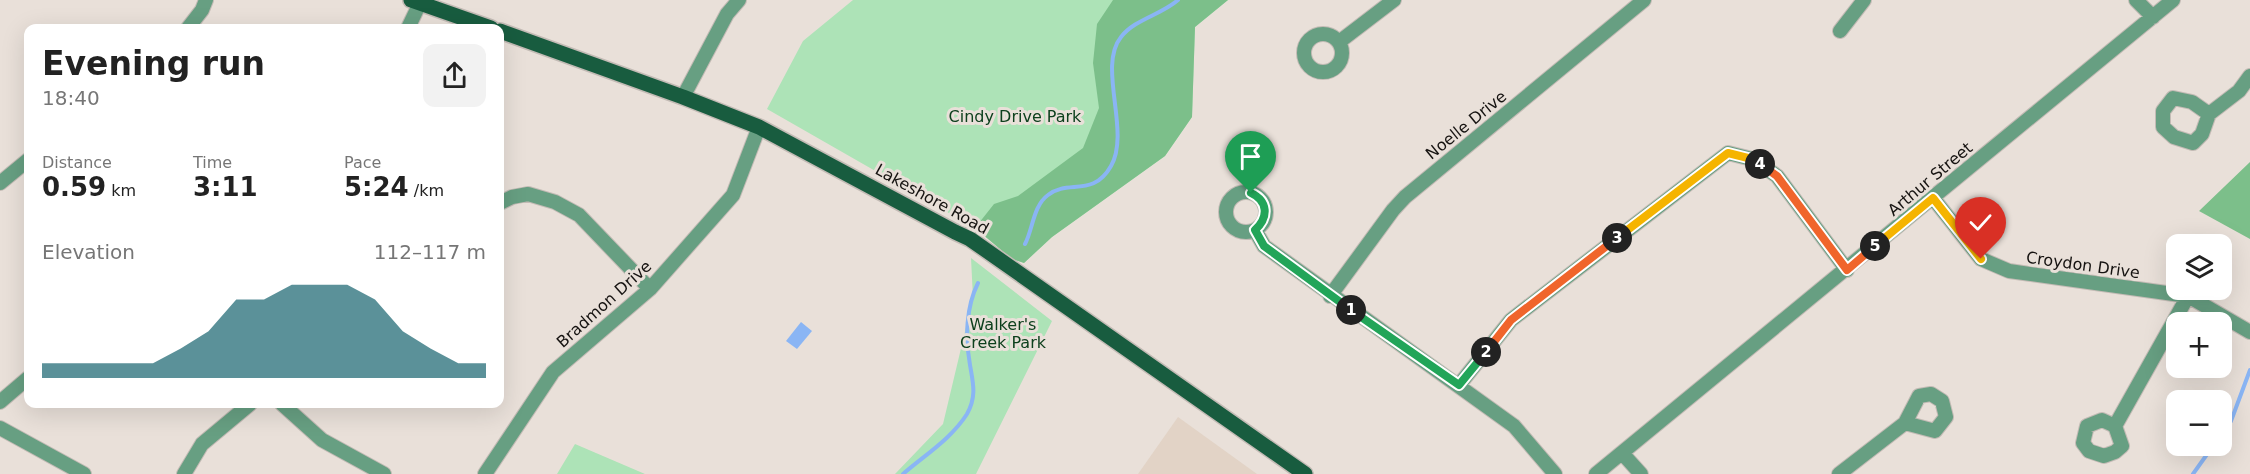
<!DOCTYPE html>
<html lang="en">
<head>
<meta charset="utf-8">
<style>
  body { margin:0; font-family:"DejaVu Sans",sans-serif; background:#f2f2f2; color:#222; height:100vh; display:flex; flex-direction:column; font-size:22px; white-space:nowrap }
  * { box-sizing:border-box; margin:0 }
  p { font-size:20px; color:#767676 }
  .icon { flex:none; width:33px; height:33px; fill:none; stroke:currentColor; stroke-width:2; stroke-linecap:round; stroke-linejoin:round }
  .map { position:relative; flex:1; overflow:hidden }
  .sheet { position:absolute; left:24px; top:24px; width:480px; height:384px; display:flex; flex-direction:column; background:#fff; border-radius:12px; box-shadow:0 6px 24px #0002 }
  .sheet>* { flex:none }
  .controls { position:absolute; left:2166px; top:234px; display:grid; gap:12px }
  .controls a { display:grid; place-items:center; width:66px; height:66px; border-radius:12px; background:#fff; box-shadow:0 6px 24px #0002; font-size:30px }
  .pin { position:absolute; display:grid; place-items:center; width:51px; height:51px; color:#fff; margin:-62px -26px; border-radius:50% 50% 50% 0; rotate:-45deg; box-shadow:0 0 6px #0007 }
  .pin .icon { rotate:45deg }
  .km { position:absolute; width:30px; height:30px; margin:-15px; border-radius:50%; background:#222; color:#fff; font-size:16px; line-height:30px; text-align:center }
  .round { display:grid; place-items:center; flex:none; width:63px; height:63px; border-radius:12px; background:#f2f2f2 }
  .head { display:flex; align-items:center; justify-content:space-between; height:102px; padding:0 18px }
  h1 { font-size:33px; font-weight:800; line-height:45px }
  .stats { display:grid; grid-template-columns:repeat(3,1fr); gap:9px; height:102px; padding:6px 18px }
  .stats div { display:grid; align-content:center }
  .stats b { font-size:26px; font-weight:800 }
  .stats small { font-size:16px; font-weight:400 }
  .stats p { font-size:16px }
  .chart { height:168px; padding:12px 18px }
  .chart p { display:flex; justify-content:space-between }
  .chart svg { width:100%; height:108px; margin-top:6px; fill:#17636e; opacity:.7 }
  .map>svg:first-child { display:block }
  .built { fill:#e2d3c6 }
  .green { fill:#ade3b7 }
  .forest { fill:#7cbf8a }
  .water { fill:#8ab5f4 }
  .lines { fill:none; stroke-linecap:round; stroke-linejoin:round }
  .stream { stroke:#8ab5f4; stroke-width:4 }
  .minor-casing { stroke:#c3bbb5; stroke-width:16 }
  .major-casing { stroke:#c3bbb5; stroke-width:18 }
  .minor { stroke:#679f82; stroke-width:14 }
  .major { stroke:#185c3f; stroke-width:15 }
  .split-1-casing { stroke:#fff; stroke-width:12 }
  .split-2-casing { stroke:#fff; stroke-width:12 }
  .split-3-casing { stroke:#fff; stroke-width:12 }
  .split-4-casing { stroke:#fff; stroke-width:12 }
  .split-5-casing { stroke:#fff; stroke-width:12 }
  .split-6-casing { stroke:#fff; stroke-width:12 }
  .split-1 { stroke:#22a559; stroke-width:8 }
  .split-2 { stroke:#22a559; stroke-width:8 }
  .split-3 { stroke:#f0652b; stroke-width:8 }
  .split-4 { stroke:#f5b400; stroke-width:8 }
  .split-5 { stroke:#f0652b; stroke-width:8 }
  .split-6 { stroke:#f5b400; stroke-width:8 }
  .labels { text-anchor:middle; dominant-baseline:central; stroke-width:6; stroke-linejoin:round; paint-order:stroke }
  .park-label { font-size:16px; fill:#0d401d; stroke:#e9e0d9 }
  .street-label { font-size:16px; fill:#161311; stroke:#e9e0d9 }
</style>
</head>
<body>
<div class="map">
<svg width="2250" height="474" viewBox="0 0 2250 474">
  <rect width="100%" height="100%" fill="#e9e0d9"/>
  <!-- built -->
  <path class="built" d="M 1178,417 L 1257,474 L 1138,474 Z"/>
  <!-- green -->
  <path class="green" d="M 853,0 L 1228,0 L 1195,27 L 1192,117 L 1165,156 L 1052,237 L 1024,263 L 1012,259 L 975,228 L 767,109 L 803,41 Z
    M 971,258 L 1052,321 L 976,474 L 895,474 L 943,424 L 973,298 Z
    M 575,444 L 645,474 L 557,474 Z"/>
  <!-- forest -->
  <path class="forest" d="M 1113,0 L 1228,0 L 1195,27 L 1192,117 L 1165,156 L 1052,237 L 1024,263 L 1012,259 L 975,228 L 994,204 L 1018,196 L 1083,148 L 1099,108 L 1093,63 L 1097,24 Z
    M 2250,162 L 2250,239 L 2199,211 Z"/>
  <!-- water -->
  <path class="water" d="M 801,322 L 812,331 L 797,349 L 786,341 Z"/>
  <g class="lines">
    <!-- stream -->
    <path class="stream" d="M 1025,244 C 1033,229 1033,206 1048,195 C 1068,179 1093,198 1111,166 C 1131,131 1097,67 1121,37 C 1135,19 1161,15 1178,0
      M 2222,434 L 2231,421 L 2250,370
      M 903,474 C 925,455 951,439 967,414 C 977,396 973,383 970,365 C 965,338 966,307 978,283
      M 2193,474 L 2213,446"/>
    <defs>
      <path id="minor" d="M 2136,0 L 2153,17
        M 188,28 L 202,10 L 206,0
        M 408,28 L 420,3
        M 1840,31 L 1864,0
        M1304 53a19 19 0 1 1 38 0a19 19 0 1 1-38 0Z
        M 1339,42 L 1394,0
        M 683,97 L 727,14 L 739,0
        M 2209,114 L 2192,102 L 2173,98 L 2163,111 L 2163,127 L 2174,137 L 2193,143 L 2202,134 L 2209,114 L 2239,91 L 2250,76
        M 0,183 L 28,160
        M1226 212a20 20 0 1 1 40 0a20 20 0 1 1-40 0Z
        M 1933,198 L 1981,259 L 2009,271 L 2188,296 L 2250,332
        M 500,203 L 512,197 L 528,194 L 555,202 L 579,215 L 650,289
        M 1255,230 L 1264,246 L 1514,426 L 1555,474
        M 1330,296 L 1393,210 L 1405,197 L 1644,0
        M 1459,385 L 1511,320 L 1728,153 L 1752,159 L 1777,176 L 1847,270
        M 0,402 L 28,378
        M 282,404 L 322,440 L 384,474
        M 2115,426 L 2122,446 L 2115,452 L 2104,456 L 2089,451 L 2083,443 L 2087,426 L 2102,420 L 2115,426 L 2188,296
        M 0,428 L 84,474
        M 1622,453 L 1641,474
        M 184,474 L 202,444 L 250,404
        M 485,474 L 553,372 L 650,289 L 733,195 L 759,127
        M 1596,474 L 2173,0
        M 1839,474 L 1905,423 L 1919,396 L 1931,394 L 1942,401 L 1946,417 L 1935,431 L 1905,423"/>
      <path id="major" d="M 411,0 L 491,28
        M 500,31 L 683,97 L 759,127 L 955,232 L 970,239 L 1305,474"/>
    </defs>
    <!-- minor casing -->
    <use href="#minor" class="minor-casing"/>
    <!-- major casing -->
    <use href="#major" class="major-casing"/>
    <!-- minor -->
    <use href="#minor" class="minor"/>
    <!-- major -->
    <use href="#major" class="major"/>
  </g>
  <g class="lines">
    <defs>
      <path id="split-1" d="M 1251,193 C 1268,201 1269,217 1255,230 L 1264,246 L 1351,310"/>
      <path id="split-2" d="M 1351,310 L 1459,385 L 1486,352"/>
      <path id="split-3" d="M 1486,352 L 1511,320 L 1617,238"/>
      <path id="split-4" d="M 1617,238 L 1728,153 L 1752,159 L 1760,164"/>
      <path id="split-5" d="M 1760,164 L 1777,176 L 1847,270 L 1875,246"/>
      <path id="split-6" d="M 1875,246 L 1933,198 L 1981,259"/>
    </defs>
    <!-- split-1 casing -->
    <use href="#split-1" class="split-1-casing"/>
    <!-- split-2 casing -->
    <use href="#split-2" class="split-2-casing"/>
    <!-- split-3 casing -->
    <use href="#split-3" class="split-3-casing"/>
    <!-- split-4 casing -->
    <use href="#split-4" class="split-4-casing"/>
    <!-- split-5 casing -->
    <use href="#split-5" class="split-5-casing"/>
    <!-- split-6 casing -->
    <use href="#split-6" class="split-6-casing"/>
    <!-- split-1 -->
    <use href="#split-1" class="split-1"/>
    <!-- split-2 -->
    <use href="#split-2" class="split-2"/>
    <!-- split-3 -->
    <use href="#split-3" class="split-3"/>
    <!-- split-4 -->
    <use href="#split-4" class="split-4"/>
    <!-- split-5 -->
    <use href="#split-5" class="split-5"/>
    <!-- split-6 -->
    <use href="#split-6" class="split-6"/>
  </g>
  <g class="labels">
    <!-- park labels -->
    <g class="park-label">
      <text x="1015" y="116">Cindy Drive Park</text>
      <text x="1003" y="324">Walker's<tspan x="1003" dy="18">Creek Park</tspan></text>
    </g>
    <!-- street labels -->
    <g class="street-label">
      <text transform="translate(1466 125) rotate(-39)">Noelle Drive</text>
      <text transform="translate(1930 179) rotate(-40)">Arthur Street</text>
      <text transform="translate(932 199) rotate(29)">Lakeshore Road</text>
      <text transform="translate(2083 265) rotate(8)">Croydon Drive</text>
      <text transform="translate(604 304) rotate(-42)">Bradmon Drive</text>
    </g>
  </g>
</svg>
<div class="controls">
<a><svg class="icon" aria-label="layers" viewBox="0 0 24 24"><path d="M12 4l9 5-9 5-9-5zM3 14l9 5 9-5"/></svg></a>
<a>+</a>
<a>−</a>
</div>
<div class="pin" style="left:1251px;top:193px;background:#1e9e55"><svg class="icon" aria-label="arrive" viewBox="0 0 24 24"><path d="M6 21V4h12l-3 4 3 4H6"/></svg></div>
<div class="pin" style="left:1981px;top:259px;background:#d93025"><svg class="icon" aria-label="check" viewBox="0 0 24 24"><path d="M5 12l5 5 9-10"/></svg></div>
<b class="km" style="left:1351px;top:310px">1</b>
<b class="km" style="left:1486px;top:352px">2</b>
<b class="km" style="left:1617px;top:238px">3</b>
<b class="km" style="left:1760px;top:164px">4</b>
<b class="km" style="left:1875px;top:246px">5</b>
<section class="sheet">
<div class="head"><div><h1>Evening run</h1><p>18:40</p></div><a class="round"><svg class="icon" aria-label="share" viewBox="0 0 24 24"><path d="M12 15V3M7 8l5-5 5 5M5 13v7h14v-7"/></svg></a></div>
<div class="stats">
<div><p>Distance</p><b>0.59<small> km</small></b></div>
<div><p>Time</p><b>3:11</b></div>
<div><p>Pace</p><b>5:24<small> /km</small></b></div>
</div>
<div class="chart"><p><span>Elevation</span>112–117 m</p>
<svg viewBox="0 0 160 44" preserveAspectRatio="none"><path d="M0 44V38L10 38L20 38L30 38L40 38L50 32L60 25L70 12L80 12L90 6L100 6L110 6L120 12L130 25L140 32L150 38L160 38V44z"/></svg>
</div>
</section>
</div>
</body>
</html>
